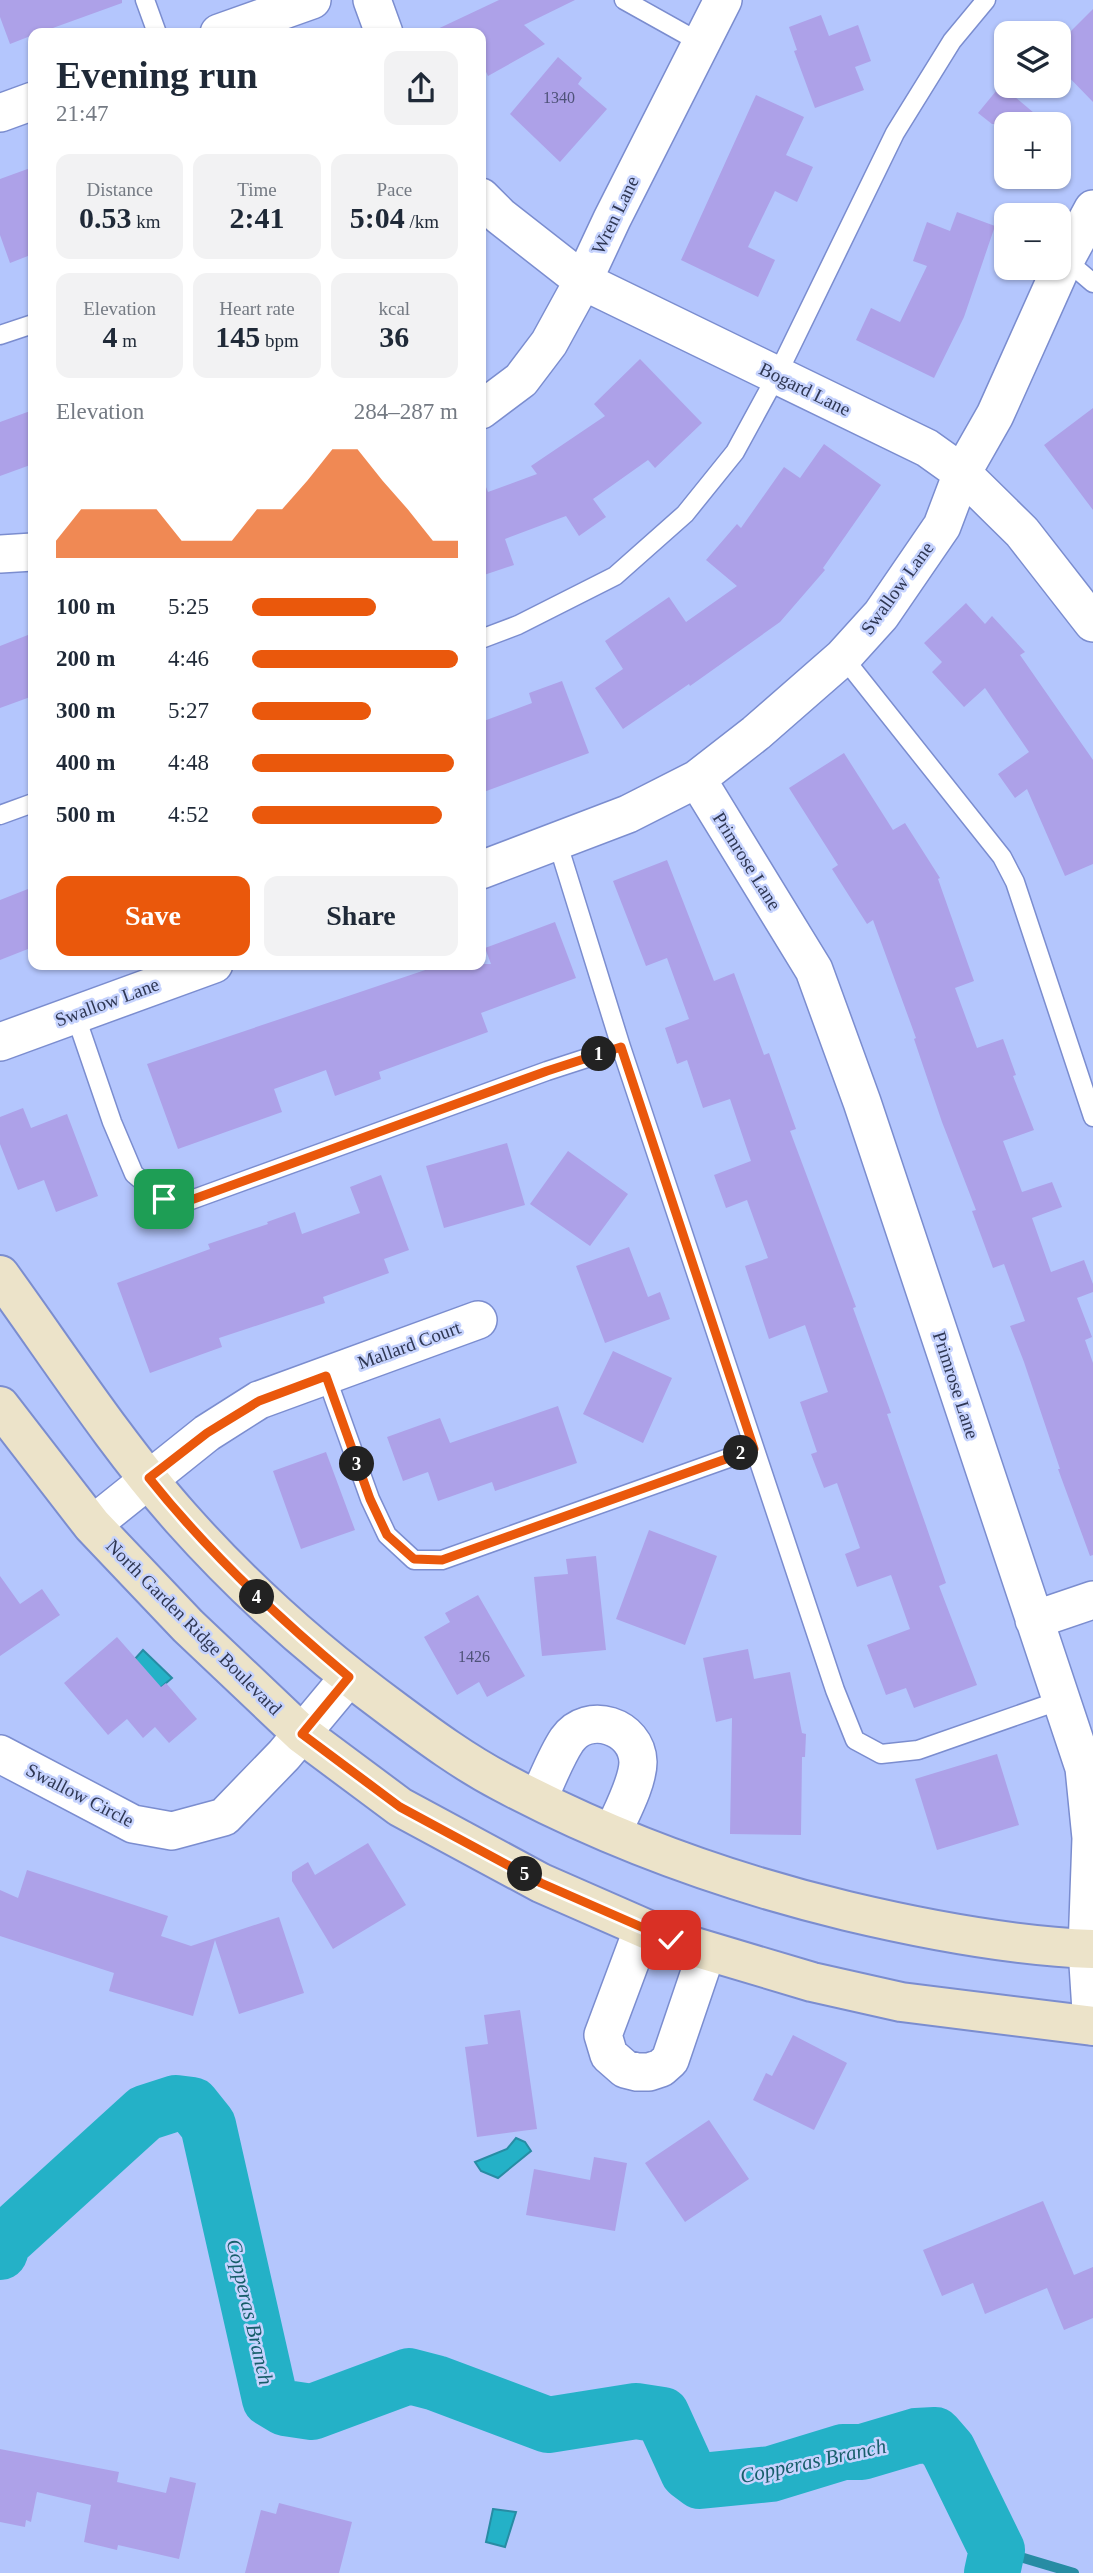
<!DOCTYPE html>
<html lang="en">
<head>
<meta charset="utf-8">
<style>
  body { margin:0; font-family:"Times New Roman",serif; background:#f2f2f3; color:#1f2937; height:100vh; display:flex; flex-direction:column; font-size:26px; white-space:nowrap }
  * { box-sizing:border-box; margin:0 }
  p { font-size:23px; color:#747a83 }
  .icon { flex:none; width:38px; height:38px; fill:none; stroke:currentColor; stroke-width:2; stroke-linecap:round; stroke-linejoin:round }
  .map { position:relative; flex:1; overflow:hidden }
  .sheet { position:absolute; left:28px; top:28px; width:458px; height:942px; display:flex; flex-direction:column; background:#fff; border-radius:14px; box-shadow:0 2px 5px #0004 }
  .sheet>* { flex:none }
  .buttons { position:absolute; left:994px; top:21px; display:grid; gap:14px }
  .buttons a { display:grid; place-items:center; width:77px; height:77px; border-radius:14px; background:#fff; box-shadow:0 2px 5px #0004; font-size:35px }
  .pin { position:absolute; display:grid; place-items:center; width:60px; height:60px; color:#fff; margin:-30px; border-radius:14px; box-shadow:0 4px 10px #0006 }
  .km { position:absolute; width:35px; height:35px; margin:-18px; border-radius:50%; background:#222; color:#fff; font-size:19px; line-height:35px; text-align:center }
  .round { display:grid; place-items:center; flex:none; width:74px; height:74px; border-radius:14px; background:#f2f2f3 }
  .head { display:flex; align-items:center; justify-content:space-between; height:119px; padding:0 28px }
  h1 { font-size:38px; font-weight:800; line-height:52px }
  .stats { display:grid; grid-template-columns:repeat(3,1fr); gap:10px; height:119px; padding:7px 28px }
  .stats div { display:grid; align-content:center; border-radius:14px; background:#f2f2f3; text-align:center }
  .stats b { font-size:30px; font-weight:800 }
  .stats small { font-size:19px; font-weight:400 }
  .stats p { font-size:19px }
  .chart { height:196px; padding:14px 28px }
  .chart p { display:flex; justify-content:space-between }
  .chart svg { width:100%; height:126px; margin-top:7px; fill:#ea580c; opacity:.7 }
  .primary-button { display:flex; gap:14px; margin-top:auto; padding:14px 28px }
  .primary-button a { flex:1; height:80px; border-radius:14px; background:#ea580c; color:#fff; font-size:28px; font-weight:800; line-height:80px; text-align:center }
  .primary-button a+a { background:#f2f2f3; color:#1f2937 }
  ul { padding:0 28px; list-style:none; font-size:23px }
  li { display:grid; grid-template-columns:112px 84px 1fr; align-items:center; height:52px }
  li i { height:18px; border-radius:9px; background:#ea580c }
  .map>svg:first-child { display:block }
  .water { fill:#24b1c7; stroke:#278ca4; stroke-width:2 }
  .lines { fill:none; stroke-linecap:round; stroke-linejoin:round }
  .stream { stroke:#278ca4; stroke-width:10 }
  .river { stroke:#24b1c7; stroke-width:56 }
  .building { fill:#ada1e8 }
  .lane-casing { stroke:#7b8dcf; stroke-width:21 }
  .street-casing { stroke:#7b8dcf; stroke-width:40 }
  .secondary-casing { stroke:#7b8dcf; stroke-width:42 }
  .lane { stroke:#fff; stroke-width:18 }
  .street { stroke:#fff; stroke-width:37 }
  .secondary { stroke:#ece3c9; stroke-width:38 }
  .route-casing { stroke:#fff; stroke-width:14 }
  .route { stroke:#ea580c; stroke-width:9 }
  .labels { text-anchor:middle; dominant-baseline:central; stroke-width:5; stroke-linejoin:round; paint-order:stroke }
  .number-label { font-size:16px; fill:#4e5278 }
  .street-label { font-size:19px; fill:#2f3753; stroke:#c6d3fe }
  .water-label { font-size:21px; font-style:italic; fill:#165e6a; stroke:#c6d3fe }
</style>
</head>
<body>
<div class="map">
<svg width="1093" height="2573" viewBox="0 0 1093 2573">
  <rect width="100%" height="100%" fill="#b4c6fd"/>
  <!-- water -->
  <path class="water" d="M 143,1650 L 172,1678 L 159,1689 L 133,1661 Z
    M 516,2138 L 525,2142 L 531,2151 L 498,2178 L 481,2171 L 475,2162 L 507,2149 Z
    M 493,2509 L 516,2512 L 505,2547 L 486,2542 Z"/>
  <g class="lines">
    <!-- stream -->
    <path class="stream" d="M 997,2550 L 1074,2573"/>
    <!-- river -->
    <path class="river" d="M 0,2252 L 3,2242 L 145,2113 L 176,2103 L 192,2105 L 208,2125 L 270,2399 L 285,2408 L 312,2412 L 409,2376 L 436,2383 L 548,2425 L 636,2411 L 662,2415 L 688,2472 L 700,2481 L 771,2474 L 843,2452 L 862,2452 L 916,2436 L 935,2435 L 948,2450 L 997,2550 L 992,2573"/>
  </g>
  <!-- building -->
  <path class="building" d="M 0,0 L 122,0 L 122,3 L 39,33 L 33,33 L 33,35 L 10,44 L 0,17 Z
    M 499,0 L 575,0 L 524,25 L 545,44 L 488,76 L 481,61 L 481,33 L 429,33 Z
    M 1093,9 L 1093,102 L 1059,67 L 1059,43 Z
    M 821,15 L 829,36 L 858,25 L 871,61 L 855,67 L 864,90 L 815,108 L 794,51 L 797,50 L 789,27 Z
    M 558,57 L 582,78 L 578,84 L 607,109 L 560,162 L 510,114 Z
    M 1001,85 L 1021,102 L 1047,124 L 992,124 L 978,113 Z
    M 756,95 L 804,117 L 786,155 L 813,167 L 797,202 L 775,191 L 748,247 L 775,260 L 758,297 L 681,260 Z
    M 33,167 L 33,254 L 10,263 L 0,235 L 0,179 Z
    M 957,212 L 995,226 L 964,317 L 934,378 L 856,340 L 871,308 L 900,322 L 927,266 L 913,261 L 927,222 L 950,231 Z
    M 640,359 L 702,423 L 655,468 L 648,460 L 593,499 L 606,517 L 579,536 L 566,516 L 505,539 L 514,565 L 481,576 L 481,483 L 484,482 L 488,492 L 537,474 L 531,466 L 605,416 L 594,404 Z
    M 1093,408 L 1093,510 L 1044,445 Z
    M 33,410 L 33,464 L 0,476 L 0,422 Z
    M 824,444 L 881,485 L 823,568 L 825,570 L 780,622 L 690,686 L 689,684 L 623,729 L 595,688 L 623,669 L 605,641 L 669,597 L 686,622 L 737,586 L 706,560 L 737,524 L 741,528 L 784,467 L 800,478 Z
    M 966,603 L 985,624 L 992,616 L 1025,652 L 1020,655 L 1093,760 L 1093,864 L 1065,876 L 1027,789 L 1015,798 L 998,774 L 1029,752 L 985,688 L 964,707 L 932,672 L 942,662 L 924,643 Z
    M 33,633 L 33,696 L 0,708 L 0,646 Z
    M 562,681 L 589,753 L 481,793 L 481,722 L 532,703 L 529,693 Z
    M 844,753 L 893,830 L 905,823 L 940,878 L 938,879 L 974,981 L 955,988 L 977,1048 L 1003,1039 L 1016,1075 L 1013,1076 L 1034,1130 L 1003,1141 L 1022,1192 L 1052,1182 L 1062,1207 L 1032,1218 L 1051,1272 L 1084,1260 L 1093,1284 L 1093,1292 L 1077,1298 L 1092,1337 L 1085,1340 L 1093,1363 L 1093,1555 L 1090,1556 L 1058,1469 L 1060,1469 L 1024,1362 L 1010,1326 L 1025,1321 L 1004,1264 L 993,1268 L 972,1211 L 976,1210 L 942,1122 L 914,1039 L 916,1038 L 873,920 L 867,924 L 832,869 L 838,865 L 789,788 Z
    M 667,860 L 714,981 L 734,973 L 764,1055 L 769,1053 L 796,1129 L 790,1131 L 856,1307 L 853,1308 L 891,1413 L 887,1414 L 946,1583 L 939,1586 L 977,1685 L 914,1708 L 906,1688 L 886,1695 L 867,1645 L 910,1629 L 891,1575 L 857,1587 L 845,1554 L 860,1548 L 837,1483 L 824,1488 L 811,1454 L 817,1452 L 800,1402 L 828,1392 L 805,1325 L 769,1339 L 745,1266 L 768,1258 L 747,1200 L 726,1208 L 714,1175 L 751,1161 L 730,1099 L 703,1108 L 687,1060 L 677,1064 L 665,1028 L 689,1019 L 667,958 L 646,966 L 613,881 Z
    M 33,887 L 33,947 L 0,960 L 0,900 Z
    M 555,922 L 576,978 L 481,1013 L 488,1032 L 379,1072 L 381,1079 L 335,1096 L 326,1070 L 274,1089 L 282,1112 L 178,1149 L 147,1064 L 443,964 L 491,964 L 485,948 Z
    M 23,1108 L 31,1128 L 67,1114 L 98,1196 L 56,1212 L 44,1180 L 18,1190 L 0,1144 L 0,1117 Z
    M 507,1143 L 525,1205 L 444,1228 L 426,1166 Z
    M 568,1151 L 628,1194 L 590,1246 L 530,1204 Z
    M 381,1175 L 409,1250 L 384,1259 L 389,1273 L 323,1297 L 325,1303 L 219,1338 L 222,1347 L 150,1373 L 117,1283 L 210,1249 L 208,1244 L 268,1224 L 267,1222 L 295,1212 L 302,1234 L 360,1213 L 350,1187 Z
    M 629,1247 L 648,1297 L 660,1292 L 670,1319 L 605,1343 L 576,1266 Z
    M 613,1351 L 672,1378 L 643,1443 L 583,1414 Z
    M 558,1406 L 577,1463 L 495,1491 L 492,1482 L 438,1501 L 428,1472 L 403,1481 L 387,1437 L 440,1418 L 450,1443 Z
    M 326,1452 L 355,1530 L 301,1549 L 273,1471 Z
    M 649,1530 L 717,1556 L 685,1645 L 616,1619 Z
    M 596,1556 L 606,1650 L 542,1656 L 534,1577 L 568,1574 L 566,1559 Z
    M 0,1576 L 20,1604 L 42,1589 L 60,1615 L 0,1656 Z
    M 478,1595 L 525,1676 L 487,1697 L 479,1682 L 457,1695 L 424,1637 L 450,1622 L 445,1613 Z
    M 117,1637 L 161,1687 L 166,1683 L 197,1719 L 169,1743 L 155,1727 L 143,1738 L 127,1719 L 108,1735 L 64,1683 Z
    M 748,1649 L 754,1679 L 790,1672 L 802,1733 L 806,1734 L 805,1757 L 802,1757 L 801,1835 L 730,1834 L 732,1718 L 716,1722 L 703,1658 Z
    M 997,1754 L 1019,1825 L 937,1850 L 915,1779 Z
    M 368,1843 L 406,1905 L 333,1949 L 292,1881 L 292,1872 L 308,1862 L 315,1875 Z
    M 27,1870 L 168,1916 L 161,1936 L 191,1946 L 279,1917 L 304,1993 L 239,2014 L 215,1940 L 193,2016 L 109,1991 L 114,1973 L 0,1936 L 0,1890 L 18,1898 Z
    M 520,2010 L 537,2129 L 477,2137 L 465,2047 L 488,2044 L 484,2015 Z
    M 793,2035 L 847,2063 L 814,2130 L 753,2100 L 766,2073 L 772,2076 Z
    M 709,2120 L 749,2179 L 685,2222 L 645,2163 Z
    M 594,2157 L 627,2163 L 615,2231 L 526,2215 L 534,2169 L 590,2180 Z
    M 1043,2201 L 1074,2275 L 1093,2267 L 1093,2318 L 1064,2330 L 1047,2288 L 985,2314 L 973,2283 L 942,2296 L 923,2250 Z
    M 0,2449 L 119,2472 L 117,2482 L 166,2493 L 170,2477 L 196,2483 L 179,2559 L 118,2545 L 117,2550 L 84,2542 L 91,2505 L 37,2492 L 31,2522 L 26,2520 L 25,2527 L 0,2522 Z
    M 279,2503 L 352,2522 L 339,2573 L 245,2573 L 261,2510 L 276,2514 Z"/>
  <g class="lines">
    <defs>
      <path id="lane" d="M 145,0 L 157,33
        M 624,0 L 701,43
        M 1066,260 L 1093,283
        M 0,335 L 33,324
        M 481,639 L 518,625 L 615,576 L 685,514 L 735,452 L 777,375 L 895,133 L 952,41 L 986,0
        M 843,657 L 1002,857 L 1015,882 L 1093,1117
        M 0,815 L 33,803
        M 557,841 L 621,1047 L 835,1690 L 855,1740 L 881,1754 L 918,1750 L 1061,1700
        M 75,1014 L 112,1122 L 134,1174 L 164,1199 L 191,1200 L 547,1071 L 621,1047
        M 326,1376 L 370,1499 L 387,1535 L 414,1560 L 442,1560 L 754,1449"/>
      <path id="street" d="M 372,0 L 384,33
        M 219,33 L 312,0
        M 0,113 L 33,101
        M 481,197 L 500,216 L 583,281 L 927,448 L 962,473 L 1022,532 L 1093,623
        M 481,410 L 521,380 L 549,343 L 583,281 L 612,219 L 723,0
        M 0,554 L 33,552
        M 697,779 L 814,970 L 862,1102 L 1084,1768 L 1091,1838 L 1087,1949 L 1092,2026
        M 481,870 L 628,814 L 697,779 L 756,733 L 843,657 L 881,615 L 942,526 L 962,473 L 995,415 L 1060,270 L 1093,209
        M 0,1042 L 214,964
        M 92,1525 L 207,1433 L 259,1400 L 478,1320
        M 1034,1620 L 1093,1600
        M 0,1754 L 133,1824 L 172,1831 L 224,1817 L 284,1755 L 349,1677
        M 538,1799 C 547,1781 555,1758 567,1740 C 588,1710 637,1726 638,1762 C 638,1783 620,1815 612,1834
        M 643,1928 L 603,2035 L 609,2055 L 625,2069 L 637,2072 L 649,2072 L 661,2068 L 670,2060 L 707,1951"/>
      <path id="secondary" d="M 0,1275 C 58,1355 116,1445 181,1518 C 245,1590 317,1654 395,1711 C 430,1737 464,1762 502,1782 C 611,1840 727,1882 847,1911 C 927,1930 1011,1946 1093,1949
        M 0,1406 L 92,1525 L 188,1626 L 302,1734 L 400,1807 L 541,1883 L 671,1940 L 812,1982 L 901,2002 L 1093,2026"/>
    </defs>
    <!-- lane casing -->
    <use href="#lane" class="lane-casing"/>
    <!-- street casing -->
    <use href="#street" class="street-casing"/>
    <!-- secondary casing -->
    <use href="#secondary" class="secondary-casing"/>
    <!-- lane -->
    <use href="#lane" class="lane"/>
    <!-- street -->
    <use href="#street" class="street"/>
    <!-- secondary -->
    <use href="#secondary" class="secondary"/>
  </g>
  <g class="lines">
    <defs>
      <path id="route" d="M 164,1199 L 191,1200 L 547,1071 L 621,1047 L 754,1449 L 442,1560 L 414,1559 L 387,1535 L 370,1499 L 326,1376 L 259,1401 L 207,1433 L 149,1478 C 208,1552 276,1616 349,1677 L 302,1734 L 400,1807 L 541,1883 L 671,1940"/>
    </defs>
    <!-- route casing -->
    <use href="#route" class="route-casing"/>
    <!-- route -->
    <use href="#route" class="route"/>
  </g>
  <g class="labels">
    <!-- number labels -->
    <g class="number-label">
      <text x="559" y="97">1340</text>
      <text x="474" y="1656">1426</text>
    </g>
    <!-- street labels -->
    <g class="street-label">
      <text transform="translate(615 215) rotate(-64)">Wren Lane</text>
      <text transform="translate(805 389) rotate(26)">Bogard Lane</text>
      <text transform="translate(897 588) rotate(-54)">Swallow Lane</text>
      <text transform="translate(747 861) rotate(58)">Primrose Lane</text>
      <text transform="translate(107 1002) rotate(-20)">Swallow Lane</text>
      <text transform="translate(409 1345) rotate(-20)">Mallard Court</text>
      <text transform="translate(956 1385) rotate(72)">Primrose Lane</text>
      <text transform="translate(194 1627) rotate(45)">North Garden Ridge Boulevard</text>
      <text transform="translate(80 1795) rotate(27)">Swallow Circle</text>
    </g>
    <!-- water labels -->
    <g class="water-label">
      <text transform="translate(250 2312) rotate(77)">Copperas Branch</text>
      <text transform="translate(813 2461) rotate(-12)">Copperas Branch</text>
    </g>
  </g>
</svg>
<div class="buttons">
<a><svg class="icon" aria-label="layers" viewBox="0 0 24 24"><path d="M12 4l9 5-9 5-9-5zM3 14l9 5 9-5"/></svg></a>
<a>+</a>
<a>−</a>
</div>
<div class="pin" style="left:164px;top:1199px;background:#1e9e55"><svg class="icon" aria-label="arrive" viewBox="0 0 24 24"><path d="M6 21V4h12l-3 4 3 4H6"/></svg></div>
<div class="pin" style="left:671px;top:1940px;background:#d93025"><svg class="icon" aria-label="check" viewBox="0 0 24 24"><path d="M5 12l5 5 9-10"/></svg></div>
<b class="km" style="left:599px;top:1054px">1</b>
<b class="km" style="left:741px;top:1453px">2</b>
<b class="km" style="left:357px;top:1464px">3</b>
<b class="km" style="left:257px;top:1597px">4</b>
<b class="km" style="left:525px;top:1874px">5</b>
<section class="sheet">
<div class="head"><div><h1>Evening run</h1><p>21:47</p></div><a class="round"><svg class="icon" aria-label="share" viewBox="0 0 24 24"><path d="M12 15V3M7 8l5-5 5 5M5 13v7h14v-7"/></svg></a></div>
<div class="stats">
<div><p>Distance</p><b>0.53<small> km</small></b></div>
<div><p>Time</p><b>2:41</b></div>
<div><p>Pace</p><b>5:04<small> /km</small></b></div>
</div>
<div class="stats">
<div><p>Elevation</p><b>4<small> m</small></b></div>
<div><p>Heart rate</p><b>145<small> bpm</small></b></div>
<div><p>kcal</p><b>36</b></div>
</div>
<div class="chart"><p><span>Elevation</span>284–287 m</p>
<svg viewBox="0 0 160 44" preserveAspectRatio="none"><path d="M0 44V38L10 27L20 27L30 27L40 27L50 38L60 38L70 38L80 27L90 27L100 17L110 6L120 6L130 17L140 27L150 38L160 38V44z"/></svg>
</div>
<ul>
<li><b>100 m</b>5:25<i style="width:60%"></i></li>
<li><b>200 m</b>4:46<i style="width:100%"></i></li>
<li><b>300 m</b>5:27<i style="width:58%"></i></li>
<li><b>400 m</b>4:48<i style="width:98%"></i></li>
<li><b>500 m</b>4:52<i style="width:92%"></i></li>
</ul>
<div class="primary-button"><a>Save</a><a>Share</a></div>
</section>
</div>
</body>
</html>
